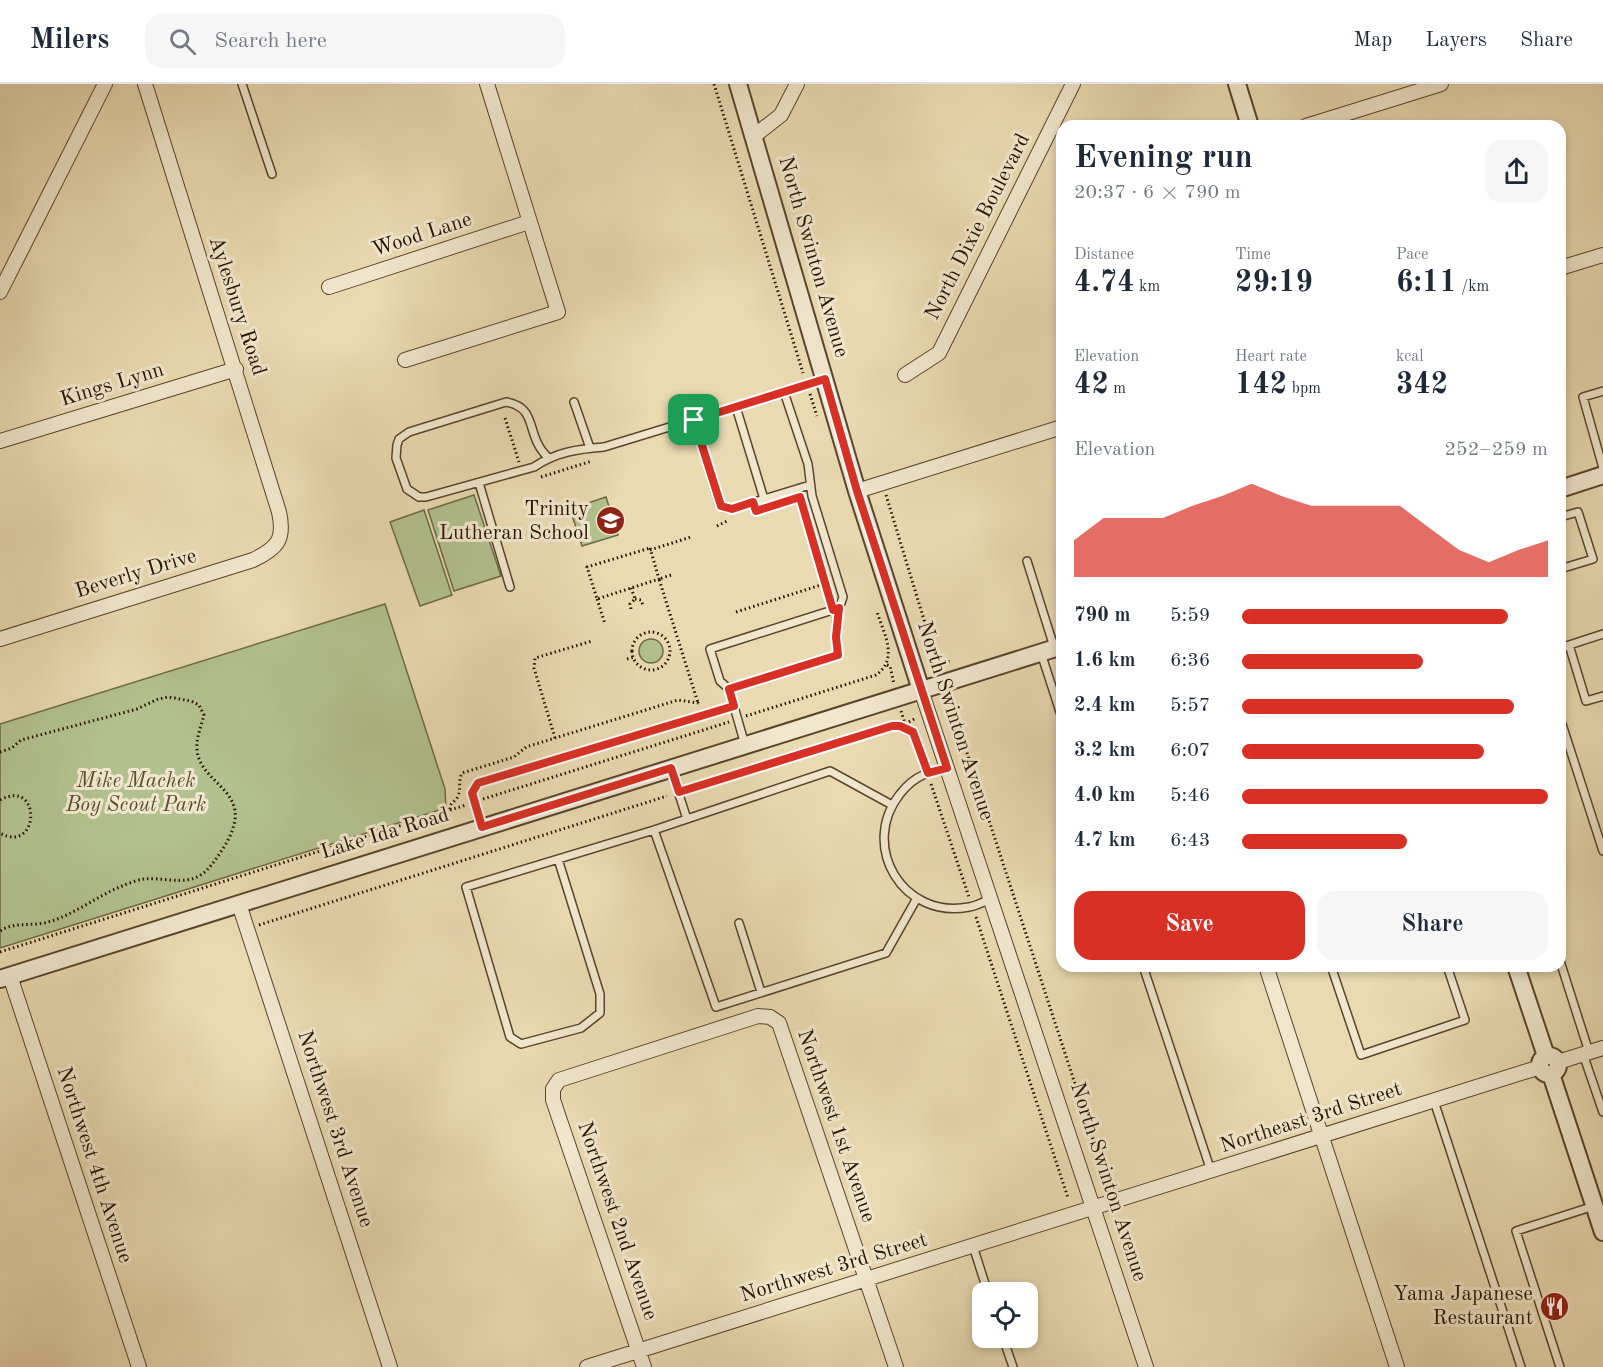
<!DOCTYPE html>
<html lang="en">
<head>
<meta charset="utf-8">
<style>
  body { margin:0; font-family:"Old Standard TT",serif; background:#f6f6f7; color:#1f2937; height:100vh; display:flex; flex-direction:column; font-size:22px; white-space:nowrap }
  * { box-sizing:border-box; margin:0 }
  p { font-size:20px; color:#747a83 }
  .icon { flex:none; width:33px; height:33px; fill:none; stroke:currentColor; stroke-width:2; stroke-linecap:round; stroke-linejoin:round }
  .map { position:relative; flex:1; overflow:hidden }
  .drawer { position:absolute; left:1056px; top:36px; width:510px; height:852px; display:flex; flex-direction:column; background:#fff; border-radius:18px; box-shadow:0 3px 9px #0003 }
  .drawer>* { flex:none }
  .fabs { position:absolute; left:972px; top:1198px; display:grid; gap:12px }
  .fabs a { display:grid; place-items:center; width:66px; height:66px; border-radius:12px; background:#fff; box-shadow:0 3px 9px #0003; font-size:30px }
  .pin { position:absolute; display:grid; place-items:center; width:51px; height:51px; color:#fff; margin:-26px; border-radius:12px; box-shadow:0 3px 9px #0006 }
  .round { display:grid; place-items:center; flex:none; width:63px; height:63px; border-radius:18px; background:#f6f6f7 }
  .head { display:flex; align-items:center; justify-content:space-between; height:102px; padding:0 18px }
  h1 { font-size:33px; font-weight:600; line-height:45px }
  .figures { display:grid; grid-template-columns:repeat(3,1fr); gap:9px; height:102px; padding:6px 18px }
  .figures div { display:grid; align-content:center }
  .figures b { font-size:30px; font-weight:600 }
  .figures small { font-size:16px; font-weight:400 }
  .figures p { font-size:16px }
  .chart { height:168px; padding:12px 18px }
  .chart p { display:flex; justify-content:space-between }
  .chart svg { width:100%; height:108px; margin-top:6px; fill:#d93025; opacity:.7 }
  .cta { display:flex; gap:12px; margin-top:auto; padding:12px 18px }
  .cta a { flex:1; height:69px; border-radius:18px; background:#d93025; color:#fff; font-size:24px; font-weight:600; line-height:69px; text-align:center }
  .cta a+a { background:#f6f6f7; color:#1f2937 }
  ul { padding:0 18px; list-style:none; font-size:20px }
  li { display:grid; grid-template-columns:96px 72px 1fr; align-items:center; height:45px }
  li i { height:15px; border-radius:8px; background:#d93025 }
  header { display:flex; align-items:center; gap:36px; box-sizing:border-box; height:84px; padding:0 30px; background:#fff; border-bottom:2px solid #e0e1e3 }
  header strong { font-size:28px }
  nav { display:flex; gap:33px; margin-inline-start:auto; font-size:21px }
  .search { width:420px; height:54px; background:#f6f6f7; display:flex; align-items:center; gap:15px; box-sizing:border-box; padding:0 21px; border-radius:18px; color:#747a83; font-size:22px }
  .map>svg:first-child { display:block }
  .green { fill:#b2c18f; stroke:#6d6a48; stroke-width:1.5 }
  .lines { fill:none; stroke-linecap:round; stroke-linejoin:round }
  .service-casing { stroke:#58452c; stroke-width:10 }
  .minor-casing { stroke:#58452c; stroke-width:16 }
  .tertiary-casing { stroke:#58452c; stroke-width:20 }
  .path { stroke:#281300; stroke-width:3; stroke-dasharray:1.5 3; stroke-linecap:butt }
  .service { stroke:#f1e7cd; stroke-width:7 }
  .minor { stroke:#f1e7cd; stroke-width:14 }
  .tertiary { stroke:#f1e7cd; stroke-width:16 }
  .route-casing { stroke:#fff; stroke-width:12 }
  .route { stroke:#d93025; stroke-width:8 }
  .labels { text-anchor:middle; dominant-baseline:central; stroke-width:6; stroke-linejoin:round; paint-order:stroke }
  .street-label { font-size:21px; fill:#281300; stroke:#f1e7cd }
  .poi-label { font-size:21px; fill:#281300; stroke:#f1e7cd; text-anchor:end }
  .park-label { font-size:21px; font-style:italic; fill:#585032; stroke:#f1e7cd }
</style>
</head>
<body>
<header>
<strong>Milers</strong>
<div class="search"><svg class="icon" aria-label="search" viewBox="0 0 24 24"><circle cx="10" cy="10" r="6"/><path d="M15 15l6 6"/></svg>Search here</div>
<nav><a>Map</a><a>Layers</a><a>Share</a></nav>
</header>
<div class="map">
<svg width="1603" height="1283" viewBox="0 0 1603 1283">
  <rect width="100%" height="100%" fill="#eadab2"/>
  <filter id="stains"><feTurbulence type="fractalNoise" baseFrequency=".00333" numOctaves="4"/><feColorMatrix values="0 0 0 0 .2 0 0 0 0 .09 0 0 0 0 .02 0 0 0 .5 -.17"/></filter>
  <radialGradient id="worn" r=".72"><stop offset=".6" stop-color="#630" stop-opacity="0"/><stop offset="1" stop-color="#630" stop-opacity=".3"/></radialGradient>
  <!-- green -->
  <path class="green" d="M 474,411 L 501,492 L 454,507 L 428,426 Z
    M 606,413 L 618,451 L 582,462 L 570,425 Z
    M 424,426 L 452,511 L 420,522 L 390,438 Z
    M 385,520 L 445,705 L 446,724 L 0,864 L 0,640 Z
    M639 567a12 12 0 1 1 24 0a12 12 0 1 1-24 0Z"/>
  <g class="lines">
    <defs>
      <path id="service" d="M 242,0 L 272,90
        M 1603,307 L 1583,313 L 1603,384
        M 574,318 L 590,364
        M 736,323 L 764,415
        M 694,336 L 719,419 L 724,424 L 732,425 L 810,401
        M 548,374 C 545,370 541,366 539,362 C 528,343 534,323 506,318 L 409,348 L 399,355 L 397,361 L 396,374 L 407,405 L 419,413 L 426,413 L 534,383 C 556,368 578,365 604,363 L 784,308
        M 479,399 L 510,503
        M 1560,433 L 1578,428 L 1593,475 L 1560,485
        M 1027,477 L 1054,563
        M 1569,561 L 1586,617 L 1603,612
        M 1560,564 L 1603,550
        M 1041,569 L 1062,634
        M 729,605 L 838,571 L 836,553 L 837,531 L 843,513 L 812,412 L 808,380 L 784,308 L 823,295
        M 1560,634 L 1603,767
        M 745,661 L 729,605 L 720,597 L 710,565 L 839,524
        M 947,684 C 940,686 932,687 925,690 C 916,694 906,702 900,710 C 859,762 903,836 969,823 C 976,822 984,818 990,815
        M 671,686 L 687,735
        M 892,721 L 830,687 L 654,746 L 716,923 L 886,869 L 917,814
        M 482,743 L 472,709 L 478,699 L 734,622
        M 558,775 L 600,910 L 600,929 L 581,944 L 521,960 L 510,953 L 466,803 L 654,746
        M 739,839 L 761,908
        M 1560,877 L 1589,968
        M 1143,882 L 1211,1087
        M 1331,882 L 1361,971 L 1465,936 L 1447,882
        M 1583,970 L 1603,1028
        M 1434,1017 L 1521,1283
        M 973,1162 L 988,1209
        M 1003,1254 L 1013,1283
        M 1560,1283 L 1516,1147 L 1594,1122"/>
      <path id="minor" d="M 1306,42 L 1441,0
        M 754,52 L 781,31 L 797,0
        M 1560,184 L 1603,171
        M 329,203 L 529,138
        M 0,208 L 105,0
        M 405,276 L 558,228 L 487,0
        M 905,291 L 939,269 L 1073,0
        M 0,357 L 236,285
        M 857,407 L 1062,343
        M 0,555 L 253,476 C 278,464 285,455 279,428 L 145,0
        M 921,606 L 1146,1283
        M 239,820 L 390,1283
        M 1266,882 L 1397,1283
        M 10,892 L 139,1283
        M 1558,978 L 1603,964
        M 587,1283 L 1540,983
        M 644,1283 L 553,1016 L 553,1005 L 559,996 L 758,932 L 770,933 L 779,939 L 896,1283"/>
      <path id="tertiary" d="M 738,0 L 857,407 L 921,606
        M 1237,0 L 1250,42
        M 1560,405 L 1603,391
        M 1516,882 L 1546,972
        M 0,895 L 1062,562
        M1540 981a9 9 0 1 1 18 0a9 9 0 1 1-18 0Z
        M 1551,990 L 1603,1148"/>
    </defs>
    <!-- service casing -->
    <use href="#service" class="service-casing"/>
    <!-- minor casing -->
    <use href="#minor" class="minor-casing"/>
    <!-- tertiary casing -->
    <use href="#tertiary" class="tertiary-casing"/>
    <!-- path -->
    <path class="path" d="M 714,0 L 803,289
      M 810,310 L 817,332
      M 505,334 L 519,378
      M 541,393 L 592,377
      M 886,411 L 935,572 L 939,577 L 938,580
      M 717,442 L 729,436
      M 650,464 L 659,495 L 597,515 L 587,483 Z
      M 650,466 L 691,453
      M 671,491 L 659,495 L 698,619
      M 597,515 L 605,540
      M 635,515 L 641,516 L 643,521
      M 631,525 L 630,520 L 635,515 L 631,504
      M 736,528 L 824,500 L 830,515
      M632 567a19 19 0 1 1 38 0a19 19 0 1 1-38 0Z
      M 627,575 L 634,573
      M 939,577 L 952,578
      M 930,580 L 938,580 L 940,586
      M 887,581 L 890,582 L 894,600
      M 952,617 L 952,623 L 1108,1101
      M 901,627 L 905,640 L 916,634
      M 746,632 L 876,591 C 899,575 884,550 877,528
      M 905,640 L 904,643 C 918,651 920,664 924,679
      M 555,654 L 534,584 L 535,574 L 592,557
      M 0,668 L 12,664 L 21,656 L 137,625 L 158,615 L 168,613 L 191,617 L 199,621 L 204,631 C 201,643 196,654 197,666 C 200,696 239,704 235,736 C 233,748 227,759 220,769 C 214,778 208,787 199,792 C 183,801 161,793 144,795 C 137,796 129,799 122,802 C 97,812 74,831 48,838 C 32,843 15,837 0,847
      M 931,700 L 969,813
      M 688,706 L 885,643 L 892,642 L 904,643
      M 483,715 L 729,638
      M 0,716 C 42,693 40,771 0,749
      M 450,726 L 466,721
      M 976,833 L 1068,1114
      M 259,841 L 667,712
      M 0,868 L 450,726 C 450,717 455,719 458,712 C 461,705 458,697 462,689 L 514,673 L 526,663 L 678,616 L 698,619 L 699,622"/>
    <!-- service -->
    <use href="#service" class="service"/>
    <!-- minor -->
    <use href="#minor" class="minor"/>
    <!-- tertiary -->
    <use href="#tertiary" class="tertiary"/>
  </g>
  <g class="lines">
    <defs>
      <path id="route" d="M 825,295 L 857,407 L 947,684 L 928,689 L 913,648 L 900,642 L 892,642 L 679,708 L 671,684 L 482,743 L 472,709 L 478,699 L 734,622 L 729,605 L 838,571 L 836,553 L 839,524 L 833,526 L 800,413 L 756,427 L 753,418 L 732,425 L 721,422 L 694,336 Z"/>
    </defs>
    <!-- route casing -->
    <use href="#route" class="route-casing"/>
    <!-- route -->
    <use href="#route" class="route"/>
  </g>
  <!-- icons -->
  <defs>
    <symbol id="school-disc" viewBox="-11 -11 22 22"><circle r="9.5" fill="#8f2418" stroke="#f1e7cd"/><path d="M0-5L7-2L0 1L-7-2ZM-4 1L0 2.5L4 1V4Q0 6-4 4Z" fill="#fff"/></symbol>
    <symbol id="restaurant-disc" viewBox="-11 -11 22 22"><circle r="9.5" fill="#8f2418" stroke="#f1e7cd"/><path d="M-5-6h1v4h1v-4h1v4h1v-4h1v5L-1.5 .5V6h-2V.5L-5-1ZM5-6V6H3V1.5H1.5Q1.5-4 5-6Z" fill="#fff"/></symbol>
  </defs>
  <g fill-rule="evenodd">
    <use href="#school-disc" x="594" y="420" width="33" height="33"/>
    <use href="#restaurant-disc" x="1538" y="1206" width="33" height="33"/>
  </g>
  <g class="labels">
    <!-- street labels -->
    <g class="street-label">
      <text transform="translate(978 143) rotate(-63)">North Dixie Boulevard</text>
      <text transform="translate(422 151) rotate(-18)">Wood Lane</text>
      <text transform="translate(813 173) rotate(74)">North Swinton Avenue</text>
      <text transform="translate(237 222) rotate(72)">Aylesbury Road</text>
      <text transform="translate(112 301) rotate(-17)">Kings Lynn</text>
      <text transform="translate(136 490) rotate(-17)">Beverly Drive</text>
      <text transform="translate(955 637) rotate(72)">North Swinton Avenue</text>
      <text transform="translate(385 750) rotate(-17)">Lake Ida Road</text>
      <text transform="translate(1311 1034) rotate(-18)">Northeast 3rd Street</text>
      <text transform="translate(836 1042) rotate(71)">Northwest 1st Avenue</text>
      <text transform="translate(335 1045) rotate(72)">Northwest 3rd Avenue</text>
      <text transform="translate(94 1081) rotate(72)">Northwest 4th Avenue</text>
      <text transform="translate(1108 1098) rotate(72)">North Swinton Avenue</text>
      <text transform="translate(617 1137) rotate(71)">Northwest 2nd Avenue</text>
      <text transform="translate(834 1184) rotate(-17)">Northwest 3rd Street</text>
    </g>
    <!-- poi labels -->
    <g class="poi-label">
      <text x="589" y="425">Trinity<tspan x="589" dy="24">Lutheran School</tspan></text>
      <text x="1533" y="1210">Yama Japanese<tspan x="1533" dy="24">Restaurant</tspan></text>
    </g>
    <!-- park labels -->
    <g class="park-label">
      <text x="136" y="697">Mike Machek<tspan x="136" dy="24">Boy Scout Park</tspan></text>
    </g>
  </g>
  <rect width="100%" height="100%" filter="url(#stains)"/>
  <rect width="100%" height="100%" fill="url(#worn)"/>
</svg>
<div class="fabs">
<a><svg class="icon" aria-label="locate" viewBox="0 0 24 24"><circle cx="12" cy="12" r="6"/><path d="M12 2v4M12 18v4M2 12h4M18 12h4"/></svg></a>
</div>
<div class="pin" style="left:694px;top:336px;background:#1e9e55"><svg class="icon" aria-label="arrive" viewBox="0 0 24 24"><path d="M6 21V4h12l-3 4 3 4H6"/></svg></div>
<section class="drawer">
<div class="head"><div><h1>Evening run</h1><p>20:37 · 6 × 790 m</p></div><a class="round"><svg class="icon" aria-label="share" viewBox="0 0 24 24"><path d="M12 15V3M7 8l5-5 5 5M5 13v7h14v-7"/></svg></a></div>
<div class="figures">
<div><p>Distance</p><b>4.74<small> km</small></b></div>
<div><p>Time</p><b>29:19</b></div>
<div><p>Pace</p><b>6:11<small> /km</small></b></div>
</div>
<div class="figures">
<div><p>Elevation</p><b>42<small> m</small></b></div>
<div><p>Heart rate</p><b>142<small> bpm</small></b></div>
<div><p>kcal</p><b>342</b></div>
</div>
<div class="chart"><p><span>Elevation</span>252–259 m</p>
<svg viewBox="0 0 160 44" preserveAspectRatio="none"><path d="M0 44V29L10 20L20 20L30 20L40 15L50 11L60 6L70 11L80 15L90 15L100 15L110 15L120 24L130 33L140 38L150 33L160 29V44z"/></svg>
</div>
<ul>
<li><b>790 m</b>5:59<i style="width:87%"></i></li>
<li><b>1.6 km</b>6:36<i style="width:59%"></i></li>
<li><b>2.4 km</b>5:57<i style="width:89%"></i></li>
<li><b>3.2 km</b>6:07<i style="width:79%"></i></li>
<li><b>4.0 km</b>5:46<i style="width:100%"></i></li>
<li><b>4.7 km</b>6:43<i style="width:54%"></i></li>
</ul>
<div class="cta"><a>Save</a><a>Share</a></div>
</section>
</div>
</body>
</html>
